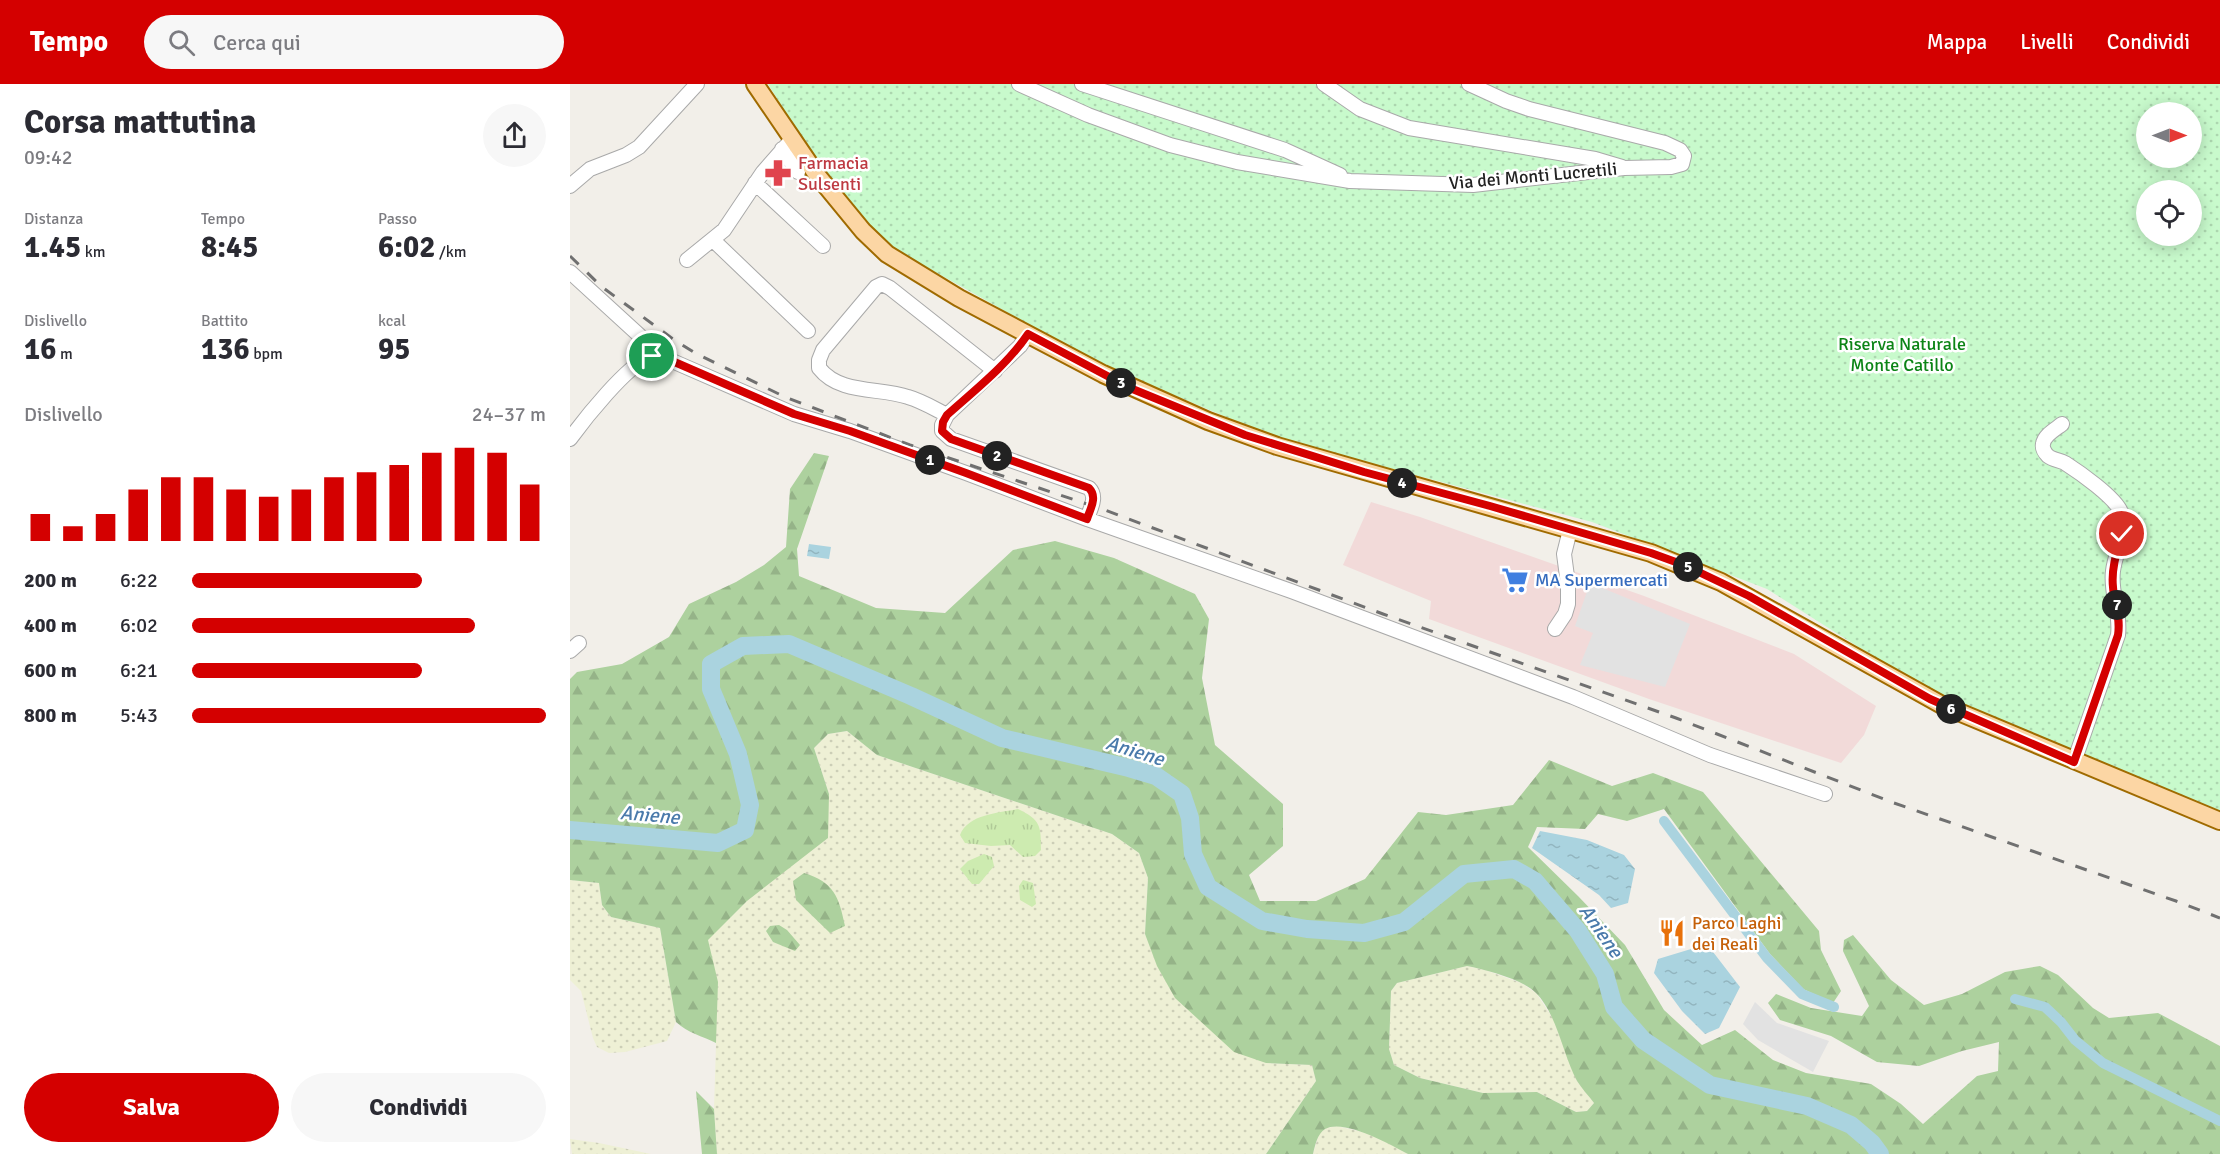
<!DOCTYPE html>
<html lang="it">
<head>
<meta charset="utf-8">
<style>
  body { margin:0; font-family:Signika,sans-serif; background:#f7f7f7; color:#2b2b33; height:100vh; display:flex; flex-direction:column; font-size:22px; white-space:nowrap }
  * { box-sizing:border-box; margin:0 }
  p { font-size:20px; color:#7c7c81 }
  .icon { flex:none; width:33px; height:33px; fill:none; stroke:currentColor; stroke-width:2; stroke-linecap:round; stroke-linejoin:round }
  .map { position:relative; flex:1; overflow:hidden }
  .panel { display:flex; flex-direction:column; background:#fff; width:570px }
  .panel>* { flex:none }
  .needle { width:39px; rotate:90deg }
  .fabs { position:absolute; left:1566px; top:18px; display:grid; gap:12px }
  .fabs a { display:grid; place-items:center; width:66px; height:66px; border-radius:50%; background:#fff; box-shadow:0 3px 15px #0003; font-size:30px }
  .pin { position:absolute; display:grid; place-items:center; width:51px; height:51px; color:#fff; margin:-26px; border:3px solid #fff; border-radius:50%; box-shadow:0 2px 6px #0007 }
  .km { position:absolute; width:30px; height:30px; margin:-15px; border-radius:50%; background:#222; color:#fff; font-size:16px; line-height:30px; text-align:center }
  .round { display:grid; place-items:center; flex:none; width:63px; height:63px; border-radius:32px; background:#f7f7f7 }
  .head { display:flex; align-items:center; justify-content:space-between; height:102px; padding:0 24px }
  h1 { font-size:33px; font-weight:700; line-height:45px }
  .figures { display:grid; grid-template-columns:repeat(3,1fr); gap:9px; height:102px; padding:6px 24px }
  .figures div { display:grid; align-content:center }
  .figures b { font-size:30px; font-weight:700 }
  .figures small { font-size:16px; font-weight:400 }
  .figures p { font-size:16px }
  .chart { height:168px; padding:12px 24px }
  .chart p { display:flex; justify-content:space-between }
  .chart svg { width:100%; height:108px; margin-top:6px; stroke:#d40000; stroke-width:6 }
  .cta { display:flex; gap:12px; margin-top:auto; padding:12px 24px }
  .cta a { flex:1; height:69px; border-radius:36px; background:#d40000; color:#fff; font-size:24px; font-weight:700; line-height:69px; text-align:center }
  .cta a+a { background:#f7f7f7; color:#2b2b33 }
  ul { padding:0 24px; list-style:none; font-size:20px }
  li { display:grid; grid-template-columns:96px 72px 1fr; align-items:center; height:45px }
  li i { height:15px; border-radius:8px; background:#d40000 }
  header { display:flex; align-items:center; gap:36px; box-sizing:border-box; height:84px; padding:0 30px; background:#d40000; color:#fff }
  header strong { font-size:28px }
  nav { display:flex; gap:33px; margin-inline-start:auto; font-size:21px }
  .search { width:420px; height:54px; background:#f7f7f7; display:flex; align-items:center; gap:15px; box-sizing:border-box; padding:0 21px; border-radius:33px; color:#7c7c81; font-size:22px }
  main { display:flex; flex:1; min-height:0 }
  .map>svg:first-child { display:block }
  .commercial { fill:#f2dad9 }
  .farmland { fill:url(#farmland-dots) }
  .grass { fill:url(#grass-tufts) }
  .forest { fill:url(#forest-firs); fill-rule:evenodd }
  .park { fill:url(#park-dots); fill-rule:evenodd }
  .parking { fill:#e2e2e2 }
  .water { fill:url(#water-ripples) }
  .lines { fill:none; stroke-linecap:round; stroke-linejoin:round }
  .canal { stroke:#aad3df; stroke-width:10 }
  .river { stroke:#aad3df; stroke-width:18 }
  .minor-casing { stroke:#a9a9a9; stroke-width:16 }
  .major-casing { stroke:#a06b00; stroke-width:20 }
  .minor { stroke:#fff; stroke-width:14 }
  .major { stroke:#fcd6a4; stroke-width:16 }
  .rail { stroke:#707070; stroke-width:3; stroke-dasharray:12 12; stroke-linecap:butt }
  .route-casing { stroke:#fff; stroke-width:12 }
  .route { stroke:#d40000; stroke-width:8 }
  .labels { text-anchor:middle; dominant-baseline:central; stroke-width:5; stroke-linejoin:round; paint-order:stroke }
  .health-label { font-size:18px; fill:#be3a42; stroke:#fff; text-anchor:start }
  .street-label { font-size:18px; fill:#222; stroke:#fff }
  .park-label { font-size:18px; fill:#0c8416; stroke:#fff }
  .shop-label { font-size:18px; fill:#366cbe; stroke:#fff; text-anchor:start }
  .food-label { font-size:18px; fill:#c56008; stroke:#fff; text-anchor:start }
  .water-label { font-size:20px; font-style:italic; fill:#4a7aab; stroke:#fff }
</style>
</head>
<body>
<header>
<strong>Tempo</strong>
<div class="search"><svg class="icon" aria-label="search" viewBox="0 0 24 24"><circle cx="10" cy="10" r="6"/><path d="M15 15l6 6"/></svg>Cerca qui</div>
<nav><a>Mappa</a><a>Livelli</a><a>Condividi</a></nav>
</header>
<main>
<section class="panel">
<div class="head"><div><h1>Corsa mattutina</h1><p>09:42</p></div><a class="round"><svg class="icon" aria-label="share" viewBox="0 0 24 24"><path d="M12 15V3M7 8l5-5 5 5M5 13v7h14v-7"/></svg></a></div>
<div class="figures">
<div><p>Distanza</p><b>1.45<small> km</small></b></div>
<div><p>Tempo</p><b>8:45</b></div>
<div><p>Passo</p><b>6:02<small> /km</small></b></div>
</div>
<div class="figures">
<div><p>Dislivello</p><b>16<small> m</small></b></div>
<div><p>Battito</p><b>136<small> bpm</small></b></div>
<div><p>kcal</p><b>95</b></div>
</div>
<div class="chart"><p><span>Dislivello</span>24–37 m</p>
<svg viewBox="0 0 160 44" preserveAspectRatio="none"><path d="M5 44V33M15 44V38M25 44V33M35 44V23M45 44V18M55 44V18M65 44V23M75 44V26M85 44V23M95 44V18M105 44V16M115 44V13M125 44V8M135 44V6M145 44V8M155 44V21"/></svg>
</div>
<ul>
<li><b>200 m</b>6:22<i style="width:65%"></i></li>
<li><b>400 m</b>6:02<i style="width:80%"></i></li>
<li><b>600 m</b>6:21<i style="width:65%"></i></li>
<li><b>800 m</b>5:43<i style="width:100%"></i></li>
</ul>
<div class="cta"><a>Salva</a><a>Condividi</a></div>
</section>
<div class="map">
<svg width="1650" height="1070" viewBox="0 0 1650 1070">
  <defs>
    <pattern id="farmland-dots" width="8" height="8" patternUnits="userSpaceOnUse" patternTransform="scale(1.5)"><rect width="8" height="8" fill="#eef0d5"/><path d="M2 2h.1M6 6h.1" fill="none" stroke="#ccceb7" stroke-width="1.8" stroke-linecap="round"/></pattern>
    <pattern id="grass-tufts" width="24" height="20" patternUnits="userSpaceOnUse" patternTransform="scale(1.5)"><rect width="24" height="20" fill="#cdebb0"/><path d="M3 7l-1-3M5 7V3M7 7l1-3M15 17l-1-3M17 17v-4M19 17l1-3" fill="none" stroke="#b0c997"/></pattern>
    <pattern id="forest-firs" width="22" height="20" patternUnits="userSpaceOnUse" patternTransform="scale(1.5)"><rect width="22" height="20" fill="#add19e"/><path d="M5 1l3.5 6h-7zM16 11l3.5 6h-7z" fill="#95b388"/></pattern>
    <pattern id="park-dots" width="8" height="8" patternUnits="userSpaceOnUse" patternTransform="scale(1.5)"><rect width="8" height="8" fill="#c8facc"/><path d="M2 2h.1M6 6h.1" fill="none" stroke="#acd6af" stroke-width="1.8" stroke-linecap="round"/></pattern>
    <pattern id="water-ripples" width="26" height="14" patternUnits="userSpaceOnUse" patternTransform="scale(1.5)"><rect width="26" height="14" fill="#aad3df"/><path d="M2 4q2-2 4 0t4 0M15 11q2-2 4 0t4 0" fill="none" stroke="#92b5bf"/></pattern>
  </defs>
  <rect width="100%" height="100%" fill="#f2efe9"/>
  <!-- commercial -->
  <path class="commercial" d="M 801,418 L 850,433 L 1074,512 L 1224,570 L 1306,622 L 1294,651 L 1271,679 L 1079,615 L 859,535 L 861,517 L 773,481 Z"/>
  <!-- farmland -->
  <path class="farmland" d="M 277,647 L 307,671 L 542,750 L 569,769 L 578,794 L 575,851 L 696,979 L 742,981 L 746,997 L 696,1070 L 147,1070 L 144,1025 L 146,959 L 137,856 L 177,817 L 259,710 L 244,664 L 258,650 Z
    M 0,796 L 29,799 L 32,821 L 41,833 L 90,844 L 106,938 L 97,957 L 55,968 L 39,969 L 27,963 L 23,954 L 11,907 L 0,896 Z
    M 897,882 L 915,886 L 951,899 L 966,909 L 984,936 L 1007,997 L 1024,1019 L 1017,1027 L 1006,1028 L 967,1008 L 913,1009 L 850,994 L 824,981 L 819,965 L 821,907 L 827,899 Z
    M 767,1042 L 804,1051 L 838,1070 L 743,1070 L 749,1050 L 756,1044 Z
    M 0,1055 L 29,1059 L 81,1070 L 2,1070 Z"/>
  <!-- grass -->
  <path class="grass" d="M 448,725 C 471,736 471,742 471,766 L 465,772 L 453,773 L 440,761 L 421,762 L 395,759 L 390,751 C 398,730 429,729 448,725 Z
    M 414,770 L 422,773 L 424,782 L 409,800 L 402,800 L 390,785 L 398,777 Z
    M 453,796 L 463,799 L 466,820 L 462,823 L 450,816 L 449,802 Z"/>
  <!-- forest -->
  <path class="forest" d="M 244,369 L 259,372 L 227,465 L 229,492 L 306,524 L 375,529 L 443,466 L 485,457 L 544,474 L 625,510 L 639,535 L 632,594 L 645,661 L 713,720 L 713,762 L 679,791 L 690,817 L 746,817 L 795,795 L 848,728 L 876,731 L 943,721 L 979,676 L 1042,702 L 1083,689 L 1133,708 L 1249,847 L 1251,866 L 1271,907 L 1263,919 L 1233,905 L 1200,870 L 1094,725 L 1057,737 L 1028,730 L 1015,745 L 967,743 L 958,763 L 1008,812 L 1055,861 L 1094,926 L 1132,961 L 1165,946 L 1203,976 L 1236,989 L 1301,1000 L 1331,1020 L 1353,1040 L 1407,992 L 1428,987 L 1429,958 L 1392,967 L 1349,982 L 1307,978 L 1261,952 L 1210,936 L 1198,919 L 1206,910 L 1241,924 L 1292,932 L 1299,922 L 1273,867 L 1274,856 L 1283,851 L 1321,896 L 1354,921 L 1392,910 L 1435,888 L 1470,882 L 1488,891 L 1523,924 L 1539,934 L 1588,929 L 1650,962 L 1650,1070 L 838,1070 C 821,1061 774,1034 755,1045 C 747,1050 745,1062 743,1070 L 696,1070 L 746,997 L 742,981 L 696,979 L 664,968 L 605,914 L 587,882 L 575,850 L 578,794 L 569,769 L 542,750 L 307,671 L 277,647 L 258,650 L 244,664 L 259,710 L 258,754 L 177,817 L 138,856 L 148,898 L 146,959 C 132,952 118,949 106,938 L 90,844 L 41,833 L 32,821 L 29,799 L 0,796 L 0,595 L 7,588 L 52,580 L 99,553 L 119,520 L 166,498 L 194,481 L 216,463 L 220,405 ZM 897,882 C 916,886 952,895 966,909 C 987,930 993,971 1007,997 C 1012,1005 1019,1012 1024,1019 L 1017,1027 L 1006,1028 L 967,1008 L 913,1009 L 850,994 L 824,981 L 819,965 L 821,907 L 827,899 Z
    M 234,789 C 264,798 269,813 275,842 L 260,849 L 226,816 L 223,797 Z
    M 209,841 L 217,846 L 230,861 L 225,867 L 203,858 L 196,847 L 200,842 Z
    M 126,1007 L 144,1025 L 147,1070 L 132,1070 Z"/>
  <!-- park -->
  <path class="park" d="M 198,0 L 1650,0 L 1650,729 L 1361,609 L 1197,505 L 1022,438 L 706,354 L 530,280 L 317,161 L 247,78 ZM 1576,28 L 1622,28 L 1622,74 L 1576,74 ZM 1576,106 L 1622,106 L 1622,152 L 1576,152 Z"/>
  <!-- parking -->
  <path class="parking" d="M 1020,499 L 1120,540 L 1095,603 L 1010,581 L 1023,549 L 1005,542 Z
    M 1185,918 L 1207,939 L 1259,957 L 1243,988 L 1188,956 L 1173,940 Z"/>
  <!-- water -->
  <path class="water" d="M 239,460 L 261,463 L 259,475 L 237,472 Z
    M 970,747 L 1017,756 L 1054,771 L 1065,785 L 1058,819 L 1041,824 L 1029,811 L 962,764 Z
    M 1140,864 L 1170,903 L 1149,944 L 1135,950 L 1112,927 L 1084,889 L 1088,875 L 1121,865 Z"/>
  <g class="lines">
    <!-- canal -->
    <path class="canal" d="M 1094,737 L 1197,874 L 1232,910 L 1264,923
      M 1445,915 L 1475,923 L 1491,938 L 1505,956 L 1533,979 L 1650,1037"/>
    <!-- river -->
    <path class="river" d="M 0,746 L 148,759 L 175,746 L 180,721 L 168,670 L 141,605 L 141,580 L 173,562 L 219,560 L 341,612 L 432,654 L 559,684 L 586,692 L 612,710 L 620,734 L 623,770 L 638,803 L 692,837 L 737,845 L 794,849 L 834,838 L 894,790 L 944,785 L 965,797 L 1008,847 L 1035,890 L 1044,923 L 1073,956 L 1140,1001 L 1237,1022 L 1281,1041 L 1302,1059 L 1310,1070"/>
    <defs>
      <path id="minor" d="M 449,0 L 518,31 L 600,61 L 667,78 L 780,97 L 903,101 L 1054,84 L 1101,83 L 1112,80 L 1114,72 L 1110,66 L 1095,59 L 959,25 L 936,17 L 899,0
        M 512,0 L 715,66 L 770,91
        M 754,0 L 790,25 L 839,44 L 1025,75 L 1052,83
        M 212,65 L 228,88
        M 185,99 L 253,162
        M 0,102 L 20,85 L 56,71 L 69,63 L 127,0
        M 143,156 L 238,247
        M 117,176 L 154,146 L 193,88 L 222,55
        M 0,188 L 93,273 L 224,330 L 280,347 L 396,389 L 517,435 L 721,507 L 1003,613 L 1140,671 L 1255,710
        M 458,250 L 450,262 L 377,331 L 372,341 L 372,347 L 381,355 L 519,404 C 528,413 520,425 517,435
        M 377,331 C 365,325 352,317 338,313 C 310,303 270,311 249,284 L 249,276 L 253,266 L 306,203 L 312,200 L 320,204 L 425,287
        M 1492,340 C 1486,345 1474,351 1473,360 C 1472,364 1475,369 1478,372 C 1483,376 1490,376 1495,379 C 1509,388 1545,413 1551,428 C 1559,446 1545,468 1543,487 C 1540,509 1551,529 1548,551 L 1504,678
        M 0,355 C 16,333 56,283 79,273 C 84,271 88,272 93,273
        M 985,545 L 995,530 L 998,520 L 998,500 L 994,470 L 1000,446
        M 0,567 L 9,559"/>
      <path id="major" d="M 185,0 L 247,91 L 293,147 L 317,170 L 389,214 L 533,290 L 638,337 L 707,362 L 1081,469 L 1151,498 L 1372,621 L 1650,737"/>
    </defs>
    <!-- minor casing -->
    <use href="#minor" class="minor-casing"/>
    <!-- major casing -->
    <use href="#major" class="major-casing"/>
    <!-- minor -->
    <use href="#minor" class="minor"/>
    <!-- major -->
    <use href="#major" class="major"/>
    <!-- rail -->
    <path class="rail" d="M 0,172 L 32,203 L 103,255 L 125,269 L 215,313 L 340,361 L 532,425 L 813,530 L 1106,634 L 1324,719 L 1606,817 L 1650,834"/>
  </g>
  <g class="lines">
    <defs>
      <path id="route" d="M 82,272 L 93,273 L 224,330 L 280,347 L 396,389 L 517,435 C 520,425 528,413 519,404 L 381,355 L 372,347 L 373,338 L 377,331 C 405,306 437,281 458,250 L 560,304 L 675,351 L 794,388 L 920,422 L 1081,469 L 1114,481 L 1179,512 L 1360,615 L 1504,678 L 1548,551 C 1551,532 1544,521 1543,503 C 1541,485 1547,467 1552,450"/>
    </defs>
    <!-- route casing -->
    <use href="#route" class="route-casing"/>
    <!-- route -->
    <use href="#route" class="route"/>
  </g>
  <!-- icons -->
  <defs>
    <symbol id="pharmacy-bare" viewBox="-9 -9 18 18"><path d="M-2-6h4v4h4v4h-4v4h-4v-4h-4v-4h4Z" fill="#e0444e" stroke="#fff" stroke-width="2.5" paint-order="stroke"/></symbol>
    <symbol id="supermarket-bare" viewBox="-9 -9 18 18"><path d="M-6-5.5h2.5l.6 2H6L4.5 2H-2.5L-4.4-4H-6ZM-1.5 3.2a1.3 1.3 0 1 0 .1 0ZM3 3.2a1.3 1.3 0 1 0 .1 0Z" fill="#3f7fe0" stroke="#fff" stroke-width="2.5" paint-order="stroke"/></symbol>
    <symbol id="restaurant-bare" viewBox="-9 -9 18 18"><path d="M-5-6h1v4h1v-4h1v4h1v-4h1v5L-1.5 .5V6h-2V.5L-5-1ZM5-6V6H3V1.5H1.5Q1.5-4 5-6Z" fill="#e8710a" stroke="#fff" stroke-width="2.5" paint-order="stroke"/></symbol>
  </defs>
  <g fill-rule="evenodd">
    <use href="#pharmacy-bare" x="189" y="70" width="38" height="38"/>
    <use href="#supermarket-bare" x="926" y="477" width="38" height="38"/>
    <use href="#restaurant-bare" x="1083" y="830" width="38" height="38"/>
  </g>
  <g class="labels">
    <!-- health labels -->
    <g class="health-label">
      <text x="228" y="79">Farmacia<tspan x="228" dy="21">Sulsenti</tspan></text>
    </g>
    <!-- street labels -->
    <g class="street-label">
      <text transform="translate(963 92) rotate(-5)">Via dei Monti Lucretili</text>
    </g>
    <!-- park labels -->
    <g class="park-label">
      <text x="1332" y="260">Riserva Naturale<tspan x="1332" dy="21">Monte Catillo</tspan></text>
    </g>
    <!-- shop labels -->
    <g class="shop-label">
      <text x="965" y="496">MA Supermercati</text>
    </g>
    <!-- food labels -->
    <g class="food-label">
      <text x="1122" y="839">Parco Laghi<tspan x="1122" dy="21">dei Reali</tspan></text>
    </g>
    <!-- water labels -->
    <g class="water-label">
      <text transform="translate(565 667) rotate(17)">Aniene</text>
      <text transform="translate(80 731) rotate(5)">Aniene</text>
      <text transform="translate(1031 847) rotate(55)">Aniene</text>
    </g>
  </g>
</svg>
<div class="fabs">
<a><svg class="needle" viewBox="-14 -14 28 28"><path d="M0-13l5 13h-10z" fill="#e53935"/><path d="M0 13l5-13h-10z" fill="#7c7c81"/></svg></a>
<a><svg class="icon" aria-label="locate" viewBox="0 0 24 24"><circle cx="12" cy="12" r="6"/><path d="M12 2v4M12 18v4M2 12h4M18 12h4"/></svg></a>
</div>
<div class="pin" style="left:82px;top:272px;background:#1e9e55"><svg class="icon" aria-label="arrive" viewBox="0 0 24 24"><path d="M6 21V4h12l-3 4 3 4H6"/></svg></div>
<div class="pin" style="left:1552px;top:450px;background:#d93025"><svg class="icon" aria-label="check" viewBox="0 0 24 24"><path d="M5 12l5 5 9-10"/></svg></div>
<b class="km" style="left:360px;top:376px">1</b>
<b class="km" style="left:427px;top:372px">2</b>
<b class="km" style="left:551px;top:299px">3</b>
<b class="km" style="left:832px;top:399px">4</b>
<b class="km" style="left:1118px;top:483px">5</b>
<b class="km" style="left:1381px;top:625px">6</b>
<b class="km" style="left:1547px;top:521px">7</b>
</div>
</main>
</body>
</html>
